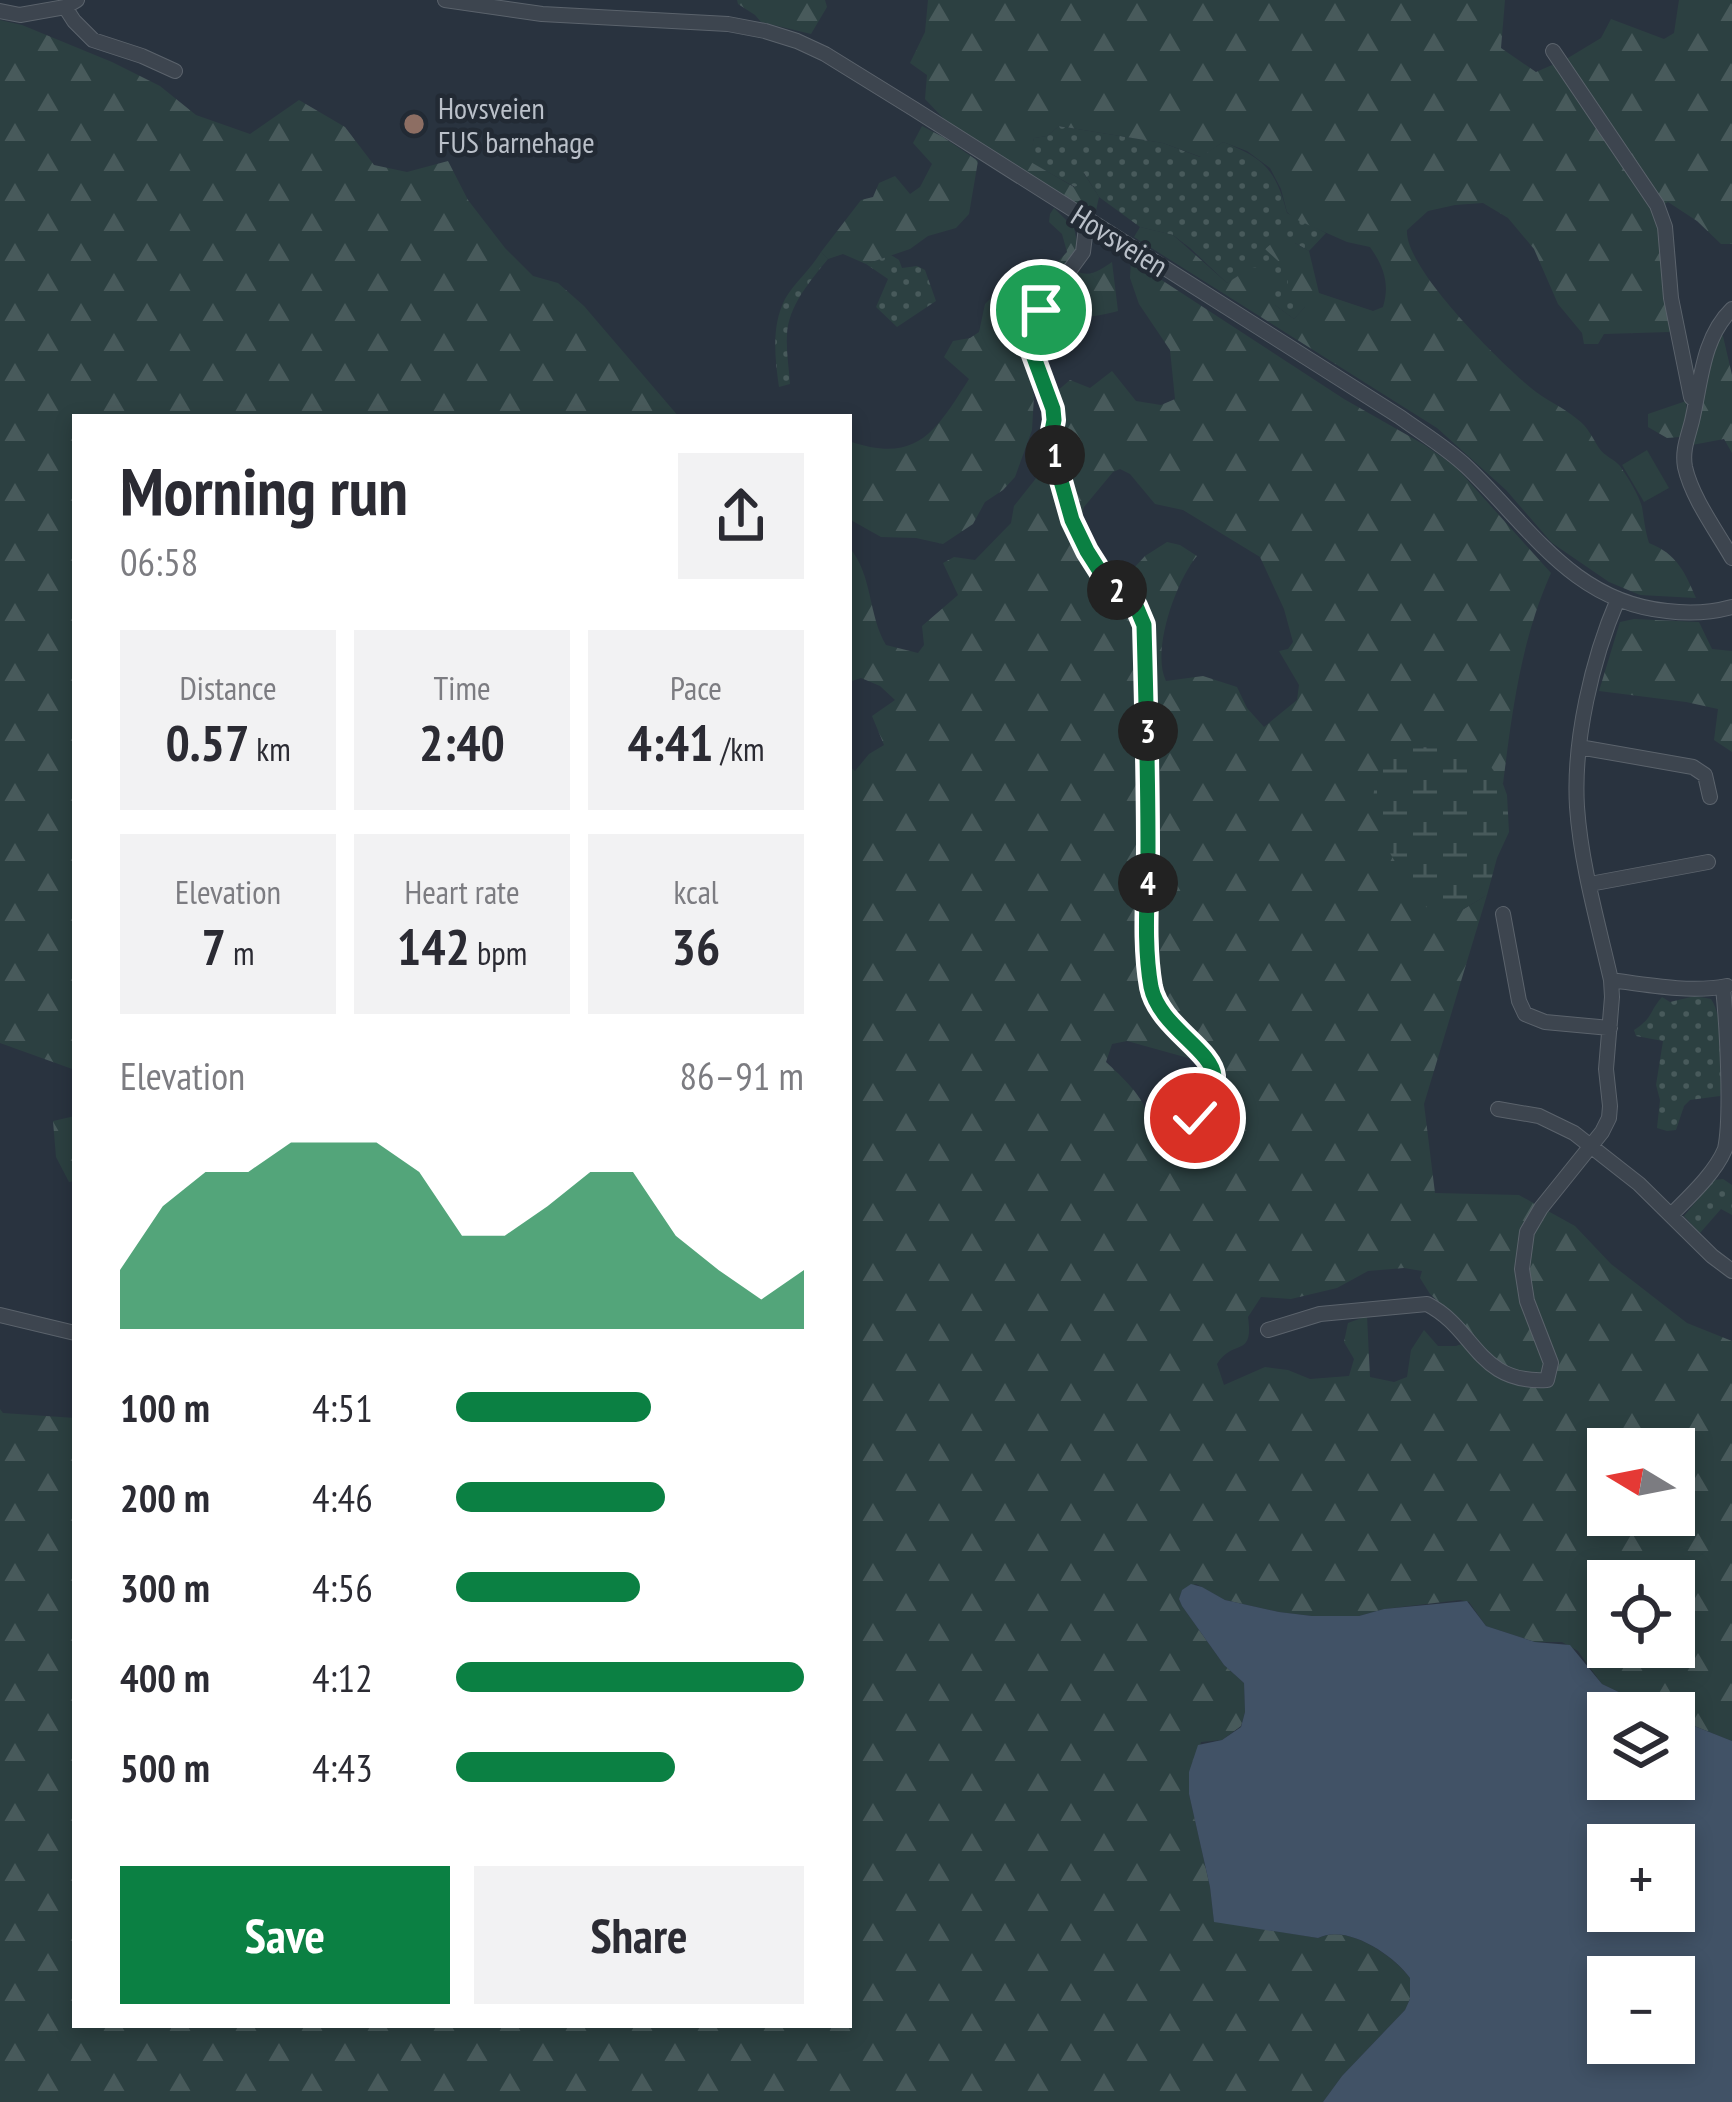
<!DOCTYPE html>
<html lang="en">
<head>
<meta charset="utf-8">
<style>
  body { margin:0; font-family:"PT Sans Narrow",sans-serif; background:#f2f2f3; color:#2b2b33; height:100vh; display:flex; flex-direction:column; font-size:45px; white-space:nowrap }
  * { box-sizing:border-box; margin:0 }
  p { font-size:39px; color:#7c7c81 }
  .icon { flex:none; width:66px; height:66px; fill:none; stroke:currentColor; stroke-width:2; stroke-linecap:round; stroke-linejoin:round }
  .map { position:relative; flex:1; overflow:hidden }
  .sheet { position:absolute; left:72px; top:414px; width:780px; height:1614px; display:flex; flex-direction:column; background:#fff; border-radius:0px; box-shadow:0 6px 18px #0003 }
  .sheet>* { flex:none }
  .needle { width:78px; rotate:280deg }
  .controls { position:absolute; left:1587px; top:1428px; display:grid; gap:24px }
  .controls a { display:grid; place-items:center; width:108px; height:108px; border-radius:0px; background:#fff; box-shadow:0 6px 18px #0003; font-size:60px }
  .pin { position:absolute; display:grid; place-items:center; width:102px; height:102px; color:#fff; margin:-51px; border:6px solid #fff; border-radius:50%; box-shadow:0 3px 12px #0007 }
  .km { position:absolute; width:60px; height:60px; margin:-30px; border-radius:50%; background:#222; color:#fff; font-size:33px; line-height:60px; text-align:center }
  .round { display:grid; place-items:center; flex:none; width:126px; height:126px; border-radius:0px; background:#f2f2f3 }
  .head { display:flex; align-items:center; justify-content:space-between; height:204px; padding:0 48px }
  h1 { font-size:66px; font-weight:700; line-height:90px }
  .metrics { display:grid; grid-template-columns:repeat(3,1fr); gap:18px; height:204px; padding:12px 48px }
  .metrics div { display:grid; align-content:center; border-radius:0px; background:#f2f2f3; text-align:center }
  .metrics b { font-size:51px; font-weight:700 }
  .metrics small { font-size:33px; font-weight:400 }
  .metrics p { font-size:33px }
  .chart { height:336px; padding:24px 48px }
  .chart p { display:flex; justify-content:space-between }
  .chart svg { width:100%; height:216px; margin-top:12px; fill:#0b8043; opacity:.7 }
  .action { display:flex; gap:24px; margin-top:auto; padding:24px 48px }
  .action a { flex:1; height:138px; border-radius:0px; background:#0b8043; color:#fff; font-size:48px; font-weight:700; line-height:138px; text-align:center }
  .action a+a { background:#f2f2f3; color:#2b2b33 }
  ul { padding:0 48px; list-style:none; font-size:39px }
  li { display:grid; grid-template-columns:192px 144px 1fr; align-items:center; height:90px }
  li i { height:30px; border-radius:15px; background:#0b8043 }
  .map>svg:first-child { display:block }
  .grass { fill:url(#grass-dots) }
  .forest { fill:url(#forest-firs); fill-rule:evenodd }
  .wetland { fill:url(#wetland-marsh) }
  .pitch { fill:#2c4041 }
  .water { fill:#415266; fill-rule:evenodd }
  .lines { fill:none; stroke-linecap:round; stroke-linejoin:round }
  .minor-casing { stroke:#5b636c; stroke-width:16 }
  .minor { stroke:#3d454f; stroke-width:14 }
  .route-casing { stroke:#fff; stroke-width:24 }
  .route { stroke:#0b8043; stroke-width:15 }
  .education-dot { fill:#8d6e63; stroke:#222a34; stroke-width:4.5 }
  .labels { text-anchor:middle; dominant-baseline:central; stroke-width:9; stroke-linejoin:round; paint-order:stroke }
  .poi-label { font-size:30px; fill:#bac0c9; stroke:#222a34; text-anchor:start }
  .street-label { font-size:30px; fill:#bac0c9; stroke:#222a34 }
</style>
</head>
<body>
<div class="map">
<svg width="1732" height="2102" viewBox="0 0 1732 2102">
  <defs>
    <pattern id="grass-dots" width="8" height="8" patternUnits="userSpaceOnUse" patternTransform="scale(3)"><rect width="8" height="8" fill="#2c4041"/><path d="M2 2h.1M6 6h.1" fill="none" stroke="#485a5b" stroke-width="1.8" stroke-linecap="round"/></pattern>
    <pattern id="forest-firs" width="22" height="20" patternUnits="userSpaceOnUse" patternTransform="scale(3)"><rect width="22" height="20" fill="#2c4041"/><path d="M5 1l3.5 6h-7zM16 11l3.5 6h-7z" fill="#485a5b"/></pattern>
    <pattern id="wetland-marsh" width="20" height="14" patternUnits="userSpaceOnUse" patternTransform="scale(3)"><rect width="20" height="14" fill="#2c4041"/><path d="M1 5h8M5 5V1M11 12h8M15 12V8" fill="none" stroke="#485a5b"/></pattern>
  </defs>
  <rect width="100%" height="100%" fill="#29333f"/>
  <!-- grass -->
  <path class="grass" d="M 1059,126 L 1163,143 L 1200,157 L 1223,142 C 1264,158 1276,170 1287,213 L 1326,233 L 1309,251 L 1295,243 L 1289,270 L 1305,307 L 1294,319 L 1275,305 L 1252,268 L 1227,283 L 1190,248 L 1173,235 L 1140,227 L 1099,197 L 1084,173 L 1079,186 L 1075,187 L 1028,161 L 1034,138 L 1047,136 Z
    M 821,252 L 828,259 C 811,280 788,306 787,335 C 786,351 789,368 790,384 L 779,387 C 775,359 771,326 785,299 C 795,282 811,269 821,252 Z
    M 891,255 L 899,260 L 902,268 L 917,266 L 925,270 L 936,301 L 897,327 L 876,307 L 888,279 L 866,264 Z
    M 1695,996 L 1711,999 C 1724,1017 1724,1072 1720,1096 L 1690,1100 L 1684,1106 L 1676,1130 L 1667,1131 L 1657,1128 L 1660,1100 L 1656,1085 L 1663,1041 L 1636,1036 L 1634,1030 C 1654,1017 1648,1013 1662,997 L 1670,1002 Z
    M 1723,1179 L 1732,1185 L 1732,1215 L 1721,1209 L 1700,1233 L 1684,1216 L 1714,1180 Z"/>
  <!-- forest -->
  <path class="forest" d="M 737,0 L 825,0 L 827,7 L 811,34 L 761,22 L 755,15 L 738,4 Z
    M 928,0 L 1505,0 L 1501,48 L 1536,72 L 1568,58 L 1601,38 L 1611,19 L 1664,39 L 1674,33 L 1679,0 L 1732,0 L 1732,244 L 1721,244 L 1697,221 L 1668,202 L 1654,211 L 1659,226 L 1672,329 L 1669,332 L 1604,334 L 1598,344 L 1584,344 L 1582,333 L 1558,304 L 1534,249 L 1508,218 L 1483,203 L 1455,205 L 1428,211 L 1407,230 C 1404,268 1501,363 1531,388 C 1545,400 1563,407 1577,419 C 1588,427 1592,437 1599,448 C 1604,456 1614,459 1620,466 C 1627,476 1639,495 1642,507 C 1644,519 1645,530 1649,543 C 1677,554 1685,572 1696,598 L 1640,595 L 1609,582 L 1552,543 L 1506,490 L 1437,428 L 1134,237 L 1140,227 L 1173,235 L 1227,283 L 1252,267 L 1272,271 L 1275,305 L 1294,319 L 1305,307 L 1288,291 L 1288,270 L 1265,249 L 1276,240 L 1295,243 L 1309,251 L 1319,293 L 1373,311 L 1383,307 C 1390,284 1384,267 1370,247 L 1347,242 L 1295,219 L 1287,212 L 1281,189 L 1270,168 L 1247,151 L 1223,142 L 1201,157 L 1163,143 L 1059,126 L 1047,136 L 1034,138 L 1029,161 L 1074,187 L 1079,185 L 1077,174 L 1083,172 L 1099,197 L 1095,215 L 944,119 L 925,99 L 927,75 L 910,63 L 925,32 Z
    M 0,20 L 22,25 L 112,62 L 160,86 L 196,115 L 250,134 L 299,100 L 345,127 L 374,165 L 407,172 L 448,161 L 468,200 L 505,248 L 533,276 L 558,283 L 584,306 L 679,417 L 75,417 L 75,1070 L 0,1043 Z
    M 922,126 L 943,137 L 978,161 L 969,214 L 956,228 L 928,236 L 910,249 L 866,264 L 843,254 L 828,259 L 821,252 L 861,200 L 873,197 L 879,183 L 895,176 L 910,194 L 920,187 L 932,164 L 913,143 Z
    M 1054,208 L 1074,228 L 1078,246 L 1063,271 L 1039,297 L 1026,333 L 1028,370 L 1034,396 L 1032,430 L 1015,477 L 1003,490 L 985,502 L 973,524 L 943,544 L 916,538 L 881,537 L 849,519 L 849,441 C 917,465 936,431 969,379 L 944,357 L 953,341 L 970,338 L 979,332 L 985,304 L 995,294 L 1020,300 L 1067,252 L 1062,234 L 1049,222 L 1050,214 Z
    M 1131,260 L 1344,399 L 1423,444 L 1455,466 L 1551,573 C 1521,640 1512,712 1503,784 C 1478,750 1454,749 1415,747 L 1457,913 L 1487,895 L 1424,1104 L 1435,1193 L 1519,1195 L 1575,1226 L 1611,1264 L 1687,1323 L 1732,1341 L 1732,1741 L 1674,1718 L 1674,1713 L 1663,1713 L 1602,1684 L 1578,1651 L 1562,1642 L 1535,1642 L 1486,1626 L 1469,1602 L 1460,1600 L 1384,1609 L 1359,1616 L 1312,1616 L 1279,1612 L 1225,1600 L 1196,1584 L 1182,1590 L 1179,1599 L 1182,1606 L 1224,1665 L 1244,1683 L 1245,1712 L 1241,1726 L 1222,1740 L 1201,1742 L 1189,1794 L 1210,1887 L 1214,1921 L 1318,1938 C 1346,1923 1393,1955 1410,1978 L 1410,1999 L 1405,2010 L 1342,2076 L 1323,2102 L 0,2102 L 0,1409 L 3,1413 L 75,1418 L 75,2025 L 849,2025 L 849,766 L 855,771 L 869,754 L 884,745 L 872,716 L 895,700 L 880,686 L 861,678 L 849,682 L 849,547 C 873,575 868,615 886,645 L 918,653 L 924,645 L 922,626 L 958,595 L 943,563 L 954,557 L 975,560 L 1011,523 L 1014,506 L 1060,448 L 1062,425 L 1056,392 L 1070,380 L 1090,388 L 1112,371 L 1136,401 L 1161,405 L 1175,399 L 1170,350 L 1139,304 L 1130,278 ZM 1120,469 L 1130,474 L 1155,504 L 1183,510 L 1260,557 L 1284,609 L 1293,642 L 1288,649 L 1279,651 L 1299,685 L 1297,700 L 1264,727 L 1247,708 L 1237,687 L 1203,676 L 1166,681 C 1151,651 1176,581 1197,556 L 1180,545 L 1167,542 L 1145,556 L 1120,583 L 1117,583 L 1095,558 L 1078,528 L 1084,507 L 1113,472 ZM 1127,1041 L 1199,1061 L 1221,1064 L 1227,1076 L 1200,1149 L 1184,1159 L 1150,1139 C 1148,1133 1149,1126 1148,1119 C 1146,1098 1121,1076 1106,1062 L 1112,1044 ZM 1404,1268 L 1422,1271 L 1420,1278 L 1430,1294 L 1473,1334 L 1470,1341 L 1456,1346 L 1438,1346 L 1424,1330 L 1411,1350 L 1407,1377 L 1394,1382 L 1370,1377 L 1367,1316 L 1348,1323 L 1344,1342 L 1354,1359 L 1349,1376 L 1310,1379 L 1288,1370 L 1265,1367 L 1224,1385 L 1217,1364 C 1233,1338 1254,1359 1248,1317 L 1261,1297 L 1291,1299 L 1337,1288 L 1368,1271 ZM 1608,1449 L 1674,1449 L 1674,1515 L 1608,1515 ZM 1608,1581 L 1674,1581 L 1674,1647 L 1608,1647 Z
    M 1112,262 L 1118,311 C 1091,318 1074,320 1049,307 L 1076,271 C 1090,278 1100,270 1112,262 Z
    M 1718,333 L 1723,336 L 1732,375 L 1732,453 L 1724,439 L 1692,445 Z
    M 1686,401 L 1687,418 L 1680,437 L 1667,438 L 1648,427 L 1648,414 Z
    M 1634,619 L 1699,622 L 1712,649 L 1732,651 L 1732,752 L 1714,740 L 1718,709 L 1686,702 L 1599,691 L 1620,622 Z
    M 75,1116 L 75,1181 L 69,1182 L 56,1157 L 53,1121 Z"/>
  <!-- wetland -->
  <path class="wetland" d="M 1415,747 L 1454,748 L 1489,764 L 1503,784 L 1507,795 L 1509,832 L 1497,858 L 1487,895 L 1457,913 L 1433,916 C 1405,877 1345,807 1389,761 C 1395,755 1407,751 1415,747 Z"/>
  <!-- pitch -->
  <path class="pitch" d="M 1647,450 L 1669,488 L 1644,502 L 1622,465 Z"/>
  <!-- water -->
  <path class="water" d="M 1191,1584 L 1202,1587 L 1225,1600 L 1279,1612 L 1312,1616 L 1359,1616 L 1384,1609 L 1467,1601 L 1486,1626 L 1535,1642 L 1570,1645 L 1602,1684 L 1663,1713 L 1608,1713 L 1608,1779 L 1674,1779 L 1674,1718 L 1732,1741 L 1732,2102 L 1323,2102 L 1342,2076 L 1405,2010 L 1410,1999 L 1410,1978 C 1394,1955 1346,1923 1318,1938 L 1214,1922 L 1210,1887 L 1189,1794 L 1189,1772 L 1198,1745 L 1222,1740 L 1241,1727 L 1245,1712 L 1244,1683 L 1224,1665 L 1182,1606 L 1179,1599 L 1182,1590 ZM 1608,1845 L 1674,1845 L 1674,1911 L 1608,1911 ZM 1608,1977 L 1674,1977 L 1674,2043 L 1608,2043 Z"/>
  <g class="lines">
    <defs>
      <path id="minor" d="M 77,0 L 65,7 L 74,21 L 93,40 L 142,56 L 175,71
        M 445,0 L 542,14 L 728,24 L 765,31 L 797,41 L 825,54 L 914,109 L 1400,417 C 1422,433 1447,448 1467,467 C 1530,527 1573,602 1667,611 C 1690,614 1710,613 1732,607
        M 0,11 L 20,15 L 65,7
        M 1553,51 L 1657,205 L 1665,227 L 1671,298 L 1691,397 L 1695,401
        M 1087,219 L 1083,252 L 1042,308 L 1035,327 L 1032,352 L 1053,409 L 1050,442 L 1072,520 L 1087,551 L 1109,584 L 1136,606 L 1144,625 L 1148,765 L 1148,961 C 1151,985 1154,1004 1170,1024 C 1183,1039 1210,1053 1214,1074 C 1216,1089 1202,1106 1195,1118
        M 1732,309 C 1702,338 1701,383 1692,421 C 1688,437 1682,450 1685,467 C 1692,498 1716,530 1732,558
        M 1579,747 L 1693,767 L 1705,775 L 1710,797
        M 1590,884 L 1708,862
        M 1503,914 L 1519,1001 L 1525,1014 L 1545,1022 L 1610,1028
        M 1611,980 C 1648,985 1690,993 1727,986
        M 1498,1109 L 1539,1116 L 1574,1133 L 1639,1184 L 1712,1256 L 1732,1271
        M 1671,1215 C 1690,1196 1715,1173 1725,1149 C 1732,1117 1727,1025 1723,988
        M 0,1315 L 75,1333
        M 1268,1330 L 1320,1314 L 1427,1304 C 1476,1329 1477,1384 1547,1380 L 1551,1363 L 1527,1301 L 1522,1269 L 1527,1232 L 1541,1208 L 1602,1132 L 1609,1118 L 1610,1106 L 1606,1069 L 1612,997 L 1611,980 C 1598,923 1581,865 1577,807 C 1573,741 1592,659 1618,599"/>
    </defs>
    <!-- minor casing -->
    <use href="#minor" class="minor-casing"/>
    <!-- minor -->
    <use href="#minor" class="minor"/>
  </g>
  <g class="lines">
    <defs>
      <path id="route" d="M 1041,310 L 1035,327 L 1032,352 L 1053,409 L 1054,420 L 1050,442 L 1072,520 L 1087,551 L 1108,584 L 1136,606 L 1144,625 C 1146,699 1148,773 1148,848 C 1148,893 1143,942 1151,987 C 1159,1026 1212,1050 1214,1076 C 1215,1090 1202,1107 1195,1118"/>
    </defs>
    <!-- route casing -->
    <use href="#route" class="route-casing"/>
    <!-- route -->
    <use href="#route" class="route"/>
  </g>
  <!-- markers -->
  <circle class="education-dot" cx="414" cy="124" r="12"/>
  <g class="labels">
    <!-- poi labels -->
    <g class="poi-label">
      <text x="438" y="107">Hovsveien<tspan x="438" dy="34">FUS barnehage</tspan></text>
    </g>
    <!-- street labels -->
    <g class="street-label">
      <text transform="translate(1120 240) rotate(32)">Hovsveien</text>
    </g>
  </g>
</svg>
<div class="controls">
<a><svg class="needle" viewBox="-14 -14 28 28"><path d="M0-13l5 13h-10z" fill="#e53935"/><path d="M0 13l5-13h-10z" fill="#7c7c81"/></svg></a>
<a><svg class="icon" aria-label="locate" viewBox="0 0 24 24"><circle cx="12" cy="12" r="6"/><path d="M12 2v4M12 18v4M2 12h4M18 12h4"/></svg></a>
<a><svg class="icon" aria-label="layers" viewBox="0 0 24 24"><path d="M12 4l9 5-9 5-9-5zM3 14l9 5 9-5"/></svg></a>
<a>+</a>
<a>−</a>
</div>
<div class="pin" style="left:1041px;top:310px;background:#1e9e55"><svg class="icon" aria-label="arrive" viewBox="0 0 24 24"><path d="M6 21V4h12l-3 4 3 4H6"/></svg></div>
<div class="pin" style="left:1195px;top:1118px;background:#d93025"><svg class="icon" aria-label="check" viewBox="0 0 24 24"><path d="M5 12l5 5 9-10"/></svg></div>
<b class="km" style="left:1055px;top:455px">1</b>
<b class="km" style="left:1117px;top:590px">2</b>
<b class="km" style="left:1148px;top:731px">3</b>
<b class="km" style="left:1148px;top:883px">4</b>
<section class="sheet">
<div class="head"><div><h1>Morning run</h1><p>06:58</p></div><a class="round"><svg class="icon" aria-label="share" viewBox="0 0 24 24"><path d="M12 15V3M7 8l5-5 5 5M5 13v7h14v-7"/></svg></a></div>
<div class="metrics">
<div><p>Distance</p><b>0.57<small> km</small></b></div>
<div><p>Time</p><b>2:40</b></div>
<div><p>Pace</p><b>4:41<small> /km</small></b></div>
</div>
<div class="metrics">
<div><p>Elevation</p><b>7<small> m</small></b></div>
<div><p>Heart rate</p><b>142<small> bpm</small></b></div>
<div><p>kcal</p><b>36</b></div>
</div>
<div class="chart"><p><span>Elevation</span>86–91 m</p>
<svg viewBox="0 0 160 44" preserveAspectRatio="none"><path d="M0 44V32L10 19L20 12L30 12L40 6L50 6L60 6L70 12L80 25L90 25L100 19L110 12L120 12L130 25L140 32L150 38L160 32V44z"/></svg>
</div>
<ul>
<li><b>100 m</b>4:51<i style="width:56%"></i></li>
<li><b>200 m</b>4:46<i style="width:60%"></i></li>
<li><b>300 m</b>4:56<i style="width:53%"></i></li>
<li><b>400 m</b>4:12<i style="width:100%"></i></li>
<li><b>500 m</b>4:43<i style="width:63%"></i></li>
</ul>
<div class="action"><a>Save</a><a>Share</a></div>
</section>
</div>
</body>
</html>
